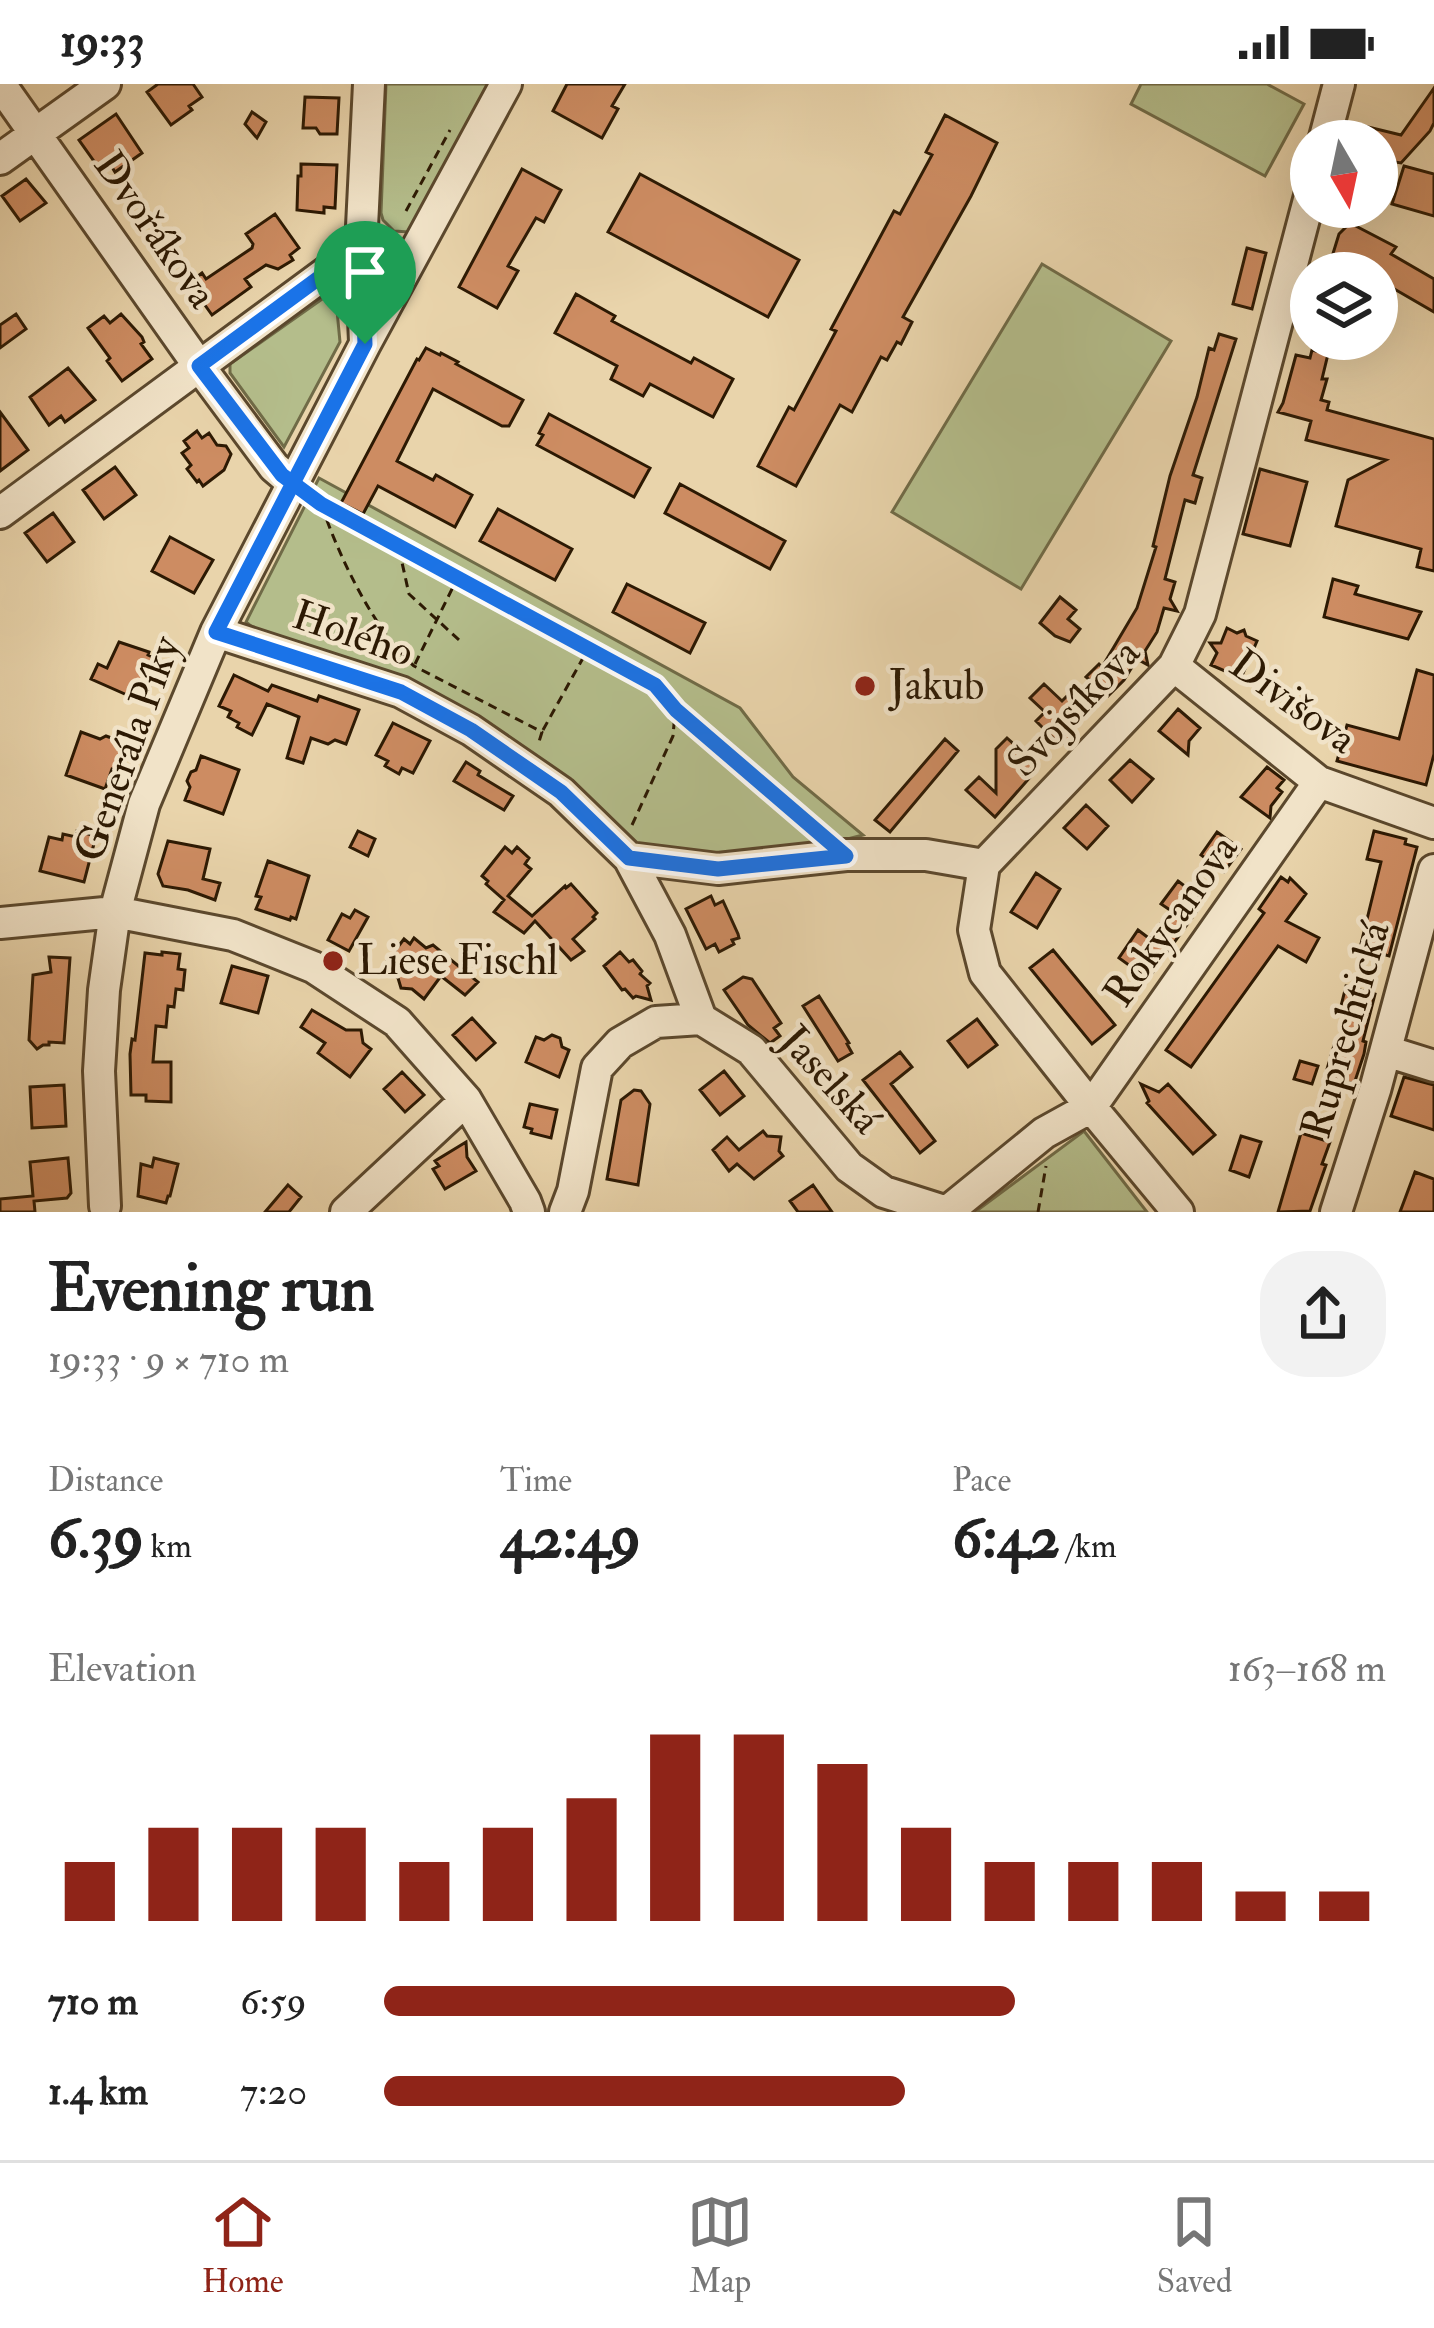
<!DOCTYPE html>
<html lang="en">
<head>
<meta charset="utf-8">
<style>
  body { margin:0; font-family:"IM FELL Double Pica",serif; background:#f2f2f2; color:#222; height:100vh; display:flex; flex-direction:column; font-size:45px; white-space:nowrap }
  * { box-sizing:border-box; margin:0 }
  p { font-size:39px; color:#767676 }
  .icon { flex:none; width:66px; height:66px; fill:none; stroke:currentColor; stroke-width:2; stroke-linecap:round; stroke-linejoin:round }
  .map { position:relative; height:1128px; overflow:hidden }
  .sheet { display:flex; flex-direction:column; background:#fff; flex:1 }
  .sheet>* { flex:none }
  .needle { width:78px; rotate:171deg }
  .tools { position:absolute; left:1290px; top:36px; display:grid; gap:24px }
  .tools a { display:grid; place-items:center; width:108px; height:108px; border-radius:50%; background:#fff; box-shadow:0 12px 48px #0002; font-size:60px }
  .pin { position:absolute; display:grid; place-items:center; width:102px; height:102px; color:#fff; margin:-123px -51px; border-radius:50% 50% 50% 0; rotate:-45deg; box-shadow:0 0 12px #0007 }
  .pin .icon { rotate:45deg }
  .round { display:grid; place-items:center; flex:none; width:126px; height:126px; border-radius:48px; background:#f2f2f2 }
  .summary { display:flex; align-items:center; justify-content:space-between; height:204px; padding:0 48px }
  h1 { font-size:66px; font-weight:800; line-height:90px }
  .figures { display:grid; grid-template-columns:repeat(3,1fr); gap:18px; height:204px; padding:12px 48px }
  .figures div { display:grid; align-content:center }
  .figures b { font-size:60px; font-weight:800 }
  .figures small { font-size:33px; font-weight:400 }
  .figures p { font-size:33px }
  .chart { height:336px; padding:24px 48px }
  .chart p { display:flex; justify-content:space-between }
  .chart svg { width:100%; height:216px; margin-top:12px; stroke:#8f2418; stroke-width:6 }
  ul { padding:0 48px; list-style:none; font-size:39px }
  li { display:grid; grid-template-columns:192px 144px 1fr; align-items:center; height:90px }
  li i { height:30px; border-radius:15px; background:#8f2418 }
  .status { display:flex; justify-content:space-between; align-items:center; height:84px; padding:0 60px; background:#fff; direction:ltr }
  .status svg { height:33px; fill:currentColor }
  .dock { display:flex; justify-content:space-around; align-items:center; height:168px; border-top:3px solid #e0e0e0; background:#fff; font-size:33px; color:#767676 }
  .dock a { display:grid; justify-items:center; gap:6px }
  .dock .current { color:#8f2418 }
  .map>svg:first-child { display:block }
  .green { fill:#b4bd8b; stroke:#706b47; stroke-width:3 }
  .building { fill:#cd8c62; stroke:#2c1903; stroke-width:3 }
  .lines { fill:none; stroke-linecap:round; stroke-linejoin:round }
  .minor-casing { stroke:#5b482d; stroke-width:36 }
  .path { stroke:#2c1903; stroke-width:3; stroke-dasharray:9 6; stroke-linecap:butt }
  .minor { stroke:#f1e3c8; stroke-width:30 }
  .route-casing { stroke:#fff; stroke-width:24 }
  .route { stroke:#1a73e8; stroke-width:15 }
  .poi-dot { fill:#8f2418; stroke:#f1e3c8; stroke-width:4.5 }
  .labels { text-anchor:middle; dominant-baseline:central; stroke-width:9; stroke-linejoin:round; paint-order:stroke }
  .street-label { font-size:42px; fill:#2c1903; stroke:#f1e3c8 }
  .poi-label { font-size:42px; fill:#2c1903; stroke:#f1e3c8; text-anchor:start }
</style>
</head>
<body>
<div class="status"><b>19:33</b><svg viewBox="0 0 49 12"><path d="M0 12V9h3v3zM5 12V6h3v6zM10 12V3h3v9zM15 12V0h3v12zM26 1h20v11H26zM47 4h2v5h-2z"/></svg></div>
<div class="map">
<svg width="1434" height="1128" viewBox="0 0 1434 1128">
  <rect width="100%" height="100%" fill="#e9d4ab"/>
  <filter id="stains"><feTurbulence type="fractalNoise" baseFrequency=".00167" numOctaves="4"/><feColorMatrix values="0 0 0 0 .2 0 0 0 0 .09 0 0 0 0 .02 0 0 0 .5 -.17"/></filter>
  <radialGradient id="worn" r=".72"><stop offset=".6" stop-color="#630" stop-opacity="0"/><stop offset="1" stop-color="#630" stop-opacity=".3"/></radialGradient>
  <!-- green -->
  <path class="green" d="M 386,0 L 495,0 L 409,148 L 394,147 L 383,136 L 381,129 Z
    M 1141,0 L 1267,0 L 1304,20 L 1265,92 L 1131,20 Z
    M 1042,180 L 1171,257 L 1021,505 L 892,428 Z
    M 325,213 L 336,216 L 340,258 L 284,363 L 230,289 L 230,280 Z
    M 319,394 L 740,624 L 793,693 L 863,751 L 801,767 L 727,781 L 640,769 L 562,691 L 262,551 L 246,538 Z
    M 1084,1047 L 1147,1128 L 975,1128 Z"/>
  <!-- building -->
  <path class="building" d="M 158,0 L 193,0 L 202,13 L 189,22 L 192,26 L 171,41 L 147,8 Z
    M 567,0 L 625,0 L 612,22 L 618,25 L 602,54 L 553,27 Z
    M 1434,4 L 1434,39 L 1430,47 L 1401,79 L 1377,75 L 1377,57 L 1351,57 L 1356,40 L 1401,51 Z
    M 305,13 L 339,14 L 337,50 L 320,50 L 316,44 L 303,44 Z
    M 252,28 L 266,38 L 257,54 L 245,40 Z
    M 116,30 L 142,69 L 115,88 L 110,80 L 101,87 L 79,56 Z
    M 945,31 L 997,59 L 971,112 L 903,233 L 912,238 L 901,260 L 897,258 L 887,276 L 881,273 L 852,328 L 840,321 L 796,402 L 758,382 L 789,323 L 794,326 L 836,247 L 831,245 L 894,127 L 900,130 L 932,71 L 926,68 Z
    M 301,80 L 337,81 L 335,124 L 324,123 L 324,129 L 297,126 L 298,92 L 301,92 Z
    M 1404,82 L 1434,90 L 1434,132 L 1392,120 Z
    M 522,85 L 561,106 L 544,138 L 536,134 L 508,182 L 518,187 L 497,224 L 459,203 Z
    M 640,90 L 799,176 L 768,233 L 608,148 Z
    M 26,95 L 46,119 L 20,137 L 2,112 Z
    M 275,130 L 299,164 L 290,171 L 293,176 L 278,185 L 266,181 L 245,195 L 251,203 L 212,231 L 202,217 L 198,220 L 185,202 L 202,189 L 206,195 L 252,164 L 253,160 L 246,150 Z
    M 1350,139 L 1396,163 L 1391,170 L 1434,195 L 1434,228 L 1377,195 L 1377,189 L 1327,189 L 1339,150 Z
    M 1247,164 L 1266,169 L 1252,225 L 1233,220 Z
    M 576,210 L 615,232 L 612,237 L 691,279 L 694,274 L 733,295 L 713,333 L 650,300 L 643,312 L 611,295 L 617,282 L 555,249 Z
    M 16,230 L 26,245 L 0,264 L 0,241 Z
    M 121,230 L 142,253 L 144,258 L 141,260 L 152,275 L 122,297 L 107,277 L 110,274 L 88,244 L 104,232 L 110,239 Z
    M 1219,250 L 1236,255 L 1193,391 L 1202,394 L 1195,419 L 1185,416 L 1165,495 L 1175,498 L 1170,515 L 1177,527 L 1164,524 L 1157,548 L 1145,567 L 1148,581 L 1137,575 L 1124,596 L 1108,612 L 1086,593 L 1099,580 L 1102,583 L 1137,524 L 1156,463 L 1153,462 L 1170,392 L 1197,313 L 1209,264 L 1214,266 Z
    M 426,264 L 440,271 L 441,269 L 458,278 L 456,280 L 523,316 L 509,342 L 502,342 L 433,305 L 397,377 L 433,396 L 436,391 L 472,411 L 455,443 L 378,402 L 363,430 L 341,419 L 417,275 L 419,276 Z
    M 1312,266 L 1328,270 L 1322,295 L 1327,295 L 1321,316 L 1329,318 L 1327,326 L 1434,355 L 1434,487 L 1417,483 L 1421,465 L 1336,442 L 1348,396 L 1386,376 L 1306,356 L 1311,337 L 1278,328 L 1283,319 L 1296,271 L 1310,274 Z
    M 68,284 L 95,316 L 65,338 L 61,332 L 49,341 L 30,313 Z
    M 0,328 L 28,366 L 0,387 Z
    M 549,330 L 650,384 L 634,413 L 537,361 L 543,351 L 539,349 Z
    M 197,347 L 202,354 L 209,349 L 217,361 L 226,362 L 231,370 L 224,386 L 203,402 L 199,396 L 197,398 L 187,385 L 191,381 L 182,369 L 189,364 L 184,357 Z
    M 115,383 L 136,411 L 104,435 L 83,406 Z
    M 1260,385 L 1307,398 L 1290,462 L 1243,450 Z
    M 680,400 L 785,457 L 770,485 L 665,429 Z
    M 498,425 L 572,465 L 555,496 L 480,457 Z
    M 53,429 L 74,458 L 47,478 L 25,449 Z
    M 170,453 L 213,476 L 194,509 L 152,487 Z
    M 1333,495 L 1358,502 L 1355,510 L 1421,528 L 1408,555 L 1324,533 Z
    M 627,500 L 705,539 L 690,569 L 613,528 Z
    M 1060,513 L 1076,526 L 1068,535 L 1080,545 L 1070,558 L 1055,552 L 1040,539 Z
    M 1227,544 L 1237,549 L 1244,546 L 1246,552 L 1257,557 L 1241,594 L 1211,581 L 1217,569 L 1210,559 L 1221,559 Z
    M 119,558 L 149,568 L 148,571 L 161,577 L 143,618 L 91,595 L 98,580 L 107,584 Z
    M 1417,586 L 1434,591 L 1434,670 L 1426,701 L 1337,677 L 1347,641 L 1399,655 Z
    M 234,591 L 268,607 L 272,601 L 317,617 L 319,612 L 359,626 L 346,660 L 335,656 L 328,660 L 311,654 L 303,679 L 287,674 L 299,633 L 267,620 L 252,651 L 237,643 L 239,639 L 228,633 L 231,627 L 219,622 Z
    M 1044,600 L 1062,617 L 1069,610 L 1088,627 L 1070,645 L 1078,654 L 1069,664 L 1060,655 L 1057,658 L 1036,637 L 1045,628 L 1030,614 Z
    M 1178,625 L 1200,644 L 1189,657 L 1188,671 L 1159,647 Z
    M 393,639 L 430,657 L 413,689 L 402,684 L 399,690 L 385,682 L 388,677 L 376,671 Z
    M 81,648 L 100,655 L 106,652 L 117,656 L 119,662 L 125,663 L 116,686 L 112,685 L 105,705 L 66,691 Z
    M 1007,654 L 1036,680 L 1028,688 L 1032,691 L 995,733 L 966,706 L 979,693 L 996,709 L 996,665 Z
    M 945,655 L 958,667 L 890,748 L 875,736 Z
    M 201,672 L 239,686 L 223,730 L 185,716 L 190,703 L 187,697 L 191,688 L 196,686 Z
    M 1130,676 L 1153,695 L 1132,718 L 1110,696 Z
    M 466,678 L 480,687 L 478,691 L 513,712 L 504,726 L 454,697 Z
    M 1267,683 L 1284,696 L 1277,704 L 1282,708 L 1271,722 L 1270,734 L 1241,713 Z
    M 1086,721 L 1108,742 L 1087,765 L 1064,744 Z
    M 77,747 L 96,752 L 84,798 L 40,787 L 49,753 L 62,756 L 63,750 L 76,753 Z
    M 358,747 L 375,755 L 368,772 L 350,763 Z
    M 1374,747 L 1406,755 L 1405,760 L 1417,763 L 1389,872 L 1360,864 L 1381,778 L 1367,775 Z
    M 1217,748 L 1241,765 L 1224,788 L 1201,771 Z
    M 168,757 L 210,765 L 203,795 L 220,799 L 215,816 L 188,806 L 163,802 L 158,790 Z
    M 505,763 L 512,769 L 517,763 L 529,774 L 525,780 L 531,785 L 508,812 L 532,832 L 565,802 L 566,804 L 571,800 L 597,829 L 593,833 L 595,835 L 573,855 L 584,867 L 571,876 L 535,837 L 524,849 L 494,828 L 504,816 L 486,800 L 488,797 L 482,792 Z
    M 268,777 L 309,792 L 296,835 L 291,833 L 290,836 L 256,825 L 261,813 L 256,812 Z
    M 1036,789 L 1060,805 L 1037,844 L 1011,828 Z
    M 1281,793 L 1288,798 L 1290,794 L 1306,810 L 1286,837 L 1319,854 L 1306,878 L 1278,862 L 1191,983 L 1166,966 L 1264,829 L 1259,825 Z
    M 1178,797 L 1199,813 L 1194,821 L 1199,824 L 1148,895 L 1119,874 L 1138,846 L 1150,855 L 1170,826 L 1161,820 Z
    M 711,812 L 715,821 L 723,817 L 738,850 L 739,854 L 732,856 L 734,860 L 719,868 L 715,860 L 706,865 L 686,825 Z
    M 355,826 L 368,833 L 349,867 L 328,856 L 342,830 L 350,834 Z
    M 414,854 L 426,864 L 433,861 L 478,898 L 465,911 L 441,892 L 424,915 L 412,905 L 401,904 L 398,894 L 388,886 L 392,881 L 387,877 L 404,855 L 410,860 Z
    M 1053,866 L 1115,941 L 1092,960 L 1030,884 Z
    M 162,868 L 180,870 L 178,885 L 185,886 L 183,906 L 176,905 L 174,923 L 168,922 L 166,943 L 156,942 L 153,978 L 171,978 L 171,1018 L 146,1017 L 146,1011 L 131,1011 L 130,970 L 132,955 L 135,956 L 145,869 L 162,871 Z
    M 620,868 L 629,878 L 633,876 L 642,887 L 640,890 L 650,899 L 647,902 L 651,916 L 636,912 L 633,914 L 625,905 L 622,906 L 604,882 Z
    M 49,873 L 70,874 L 64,959 L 49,958 L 49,961 L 43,961 L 37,965 L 29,956 L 33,891 L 51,888 Z
    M 232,882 L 268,892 L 258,929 L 221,919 Z
    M 743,893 L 752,895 L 781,939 L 774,944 L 780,952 L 770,959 L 748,941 L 724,906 Z
    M 1346,902 L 1375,910 L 1363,957 L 1366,958 L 1364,970 L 1354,1000 L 1325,992 L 1335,958 L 1339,959 L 1348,929 L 1340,926 Z
    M 819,912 L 849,959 L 847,960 L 852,969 L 838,977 L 803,922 Z
    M 312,926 L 346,946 L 361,946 L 363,959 L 371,965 L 350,993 L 318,969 L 325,959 L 301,943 Z
    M 472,934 L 495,959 L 476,976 L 453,951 Z
    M 977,935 L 997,961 L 968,983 L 948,957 Z
    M 552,951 L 560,954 L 562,963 L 569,966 L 559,993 L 526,978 L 536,953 L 544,956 Z
    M 900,968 L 912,983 L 891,1000 L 935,1057 L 920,1069 L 863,996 Z
    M 1300,977 L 1318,982 L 1312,1000 L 1294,995 Z
    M 724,987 L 744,1012 L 720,1031 L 700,1006 Z
    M 402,988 L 424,1011 L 405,1028 L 384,1005 Z
    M 1404,993 L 1434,1001 L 1434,1046 L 1391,1032 Z
    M 1141,1000 L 1159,1008 L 1168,1000 L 1215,1051 L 1193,1070 L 1147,1019 L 1149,1017 Z
    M 64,1001 L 66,1042 L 32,1044 L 30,1003 Z
    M 634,1006 L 641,1007 L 650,1020 L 638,1101 L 607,1095 L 621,1016 Z
    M 530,1020 L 557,1026 L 551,1054 L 531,1049 L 532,1045 L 524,1043 Z
    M 763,1047 L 767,1052 L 781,1053 L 779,1067 L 783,1072 L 754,1095 L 737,1080 L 729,1087 L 713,1066 L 727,1053 L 739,1066 Z
    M 1301,1049 L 1330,1058 L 1322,1080 L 1326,1081 L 1310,1127 L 1278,1128 Z
    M 1241,1052 L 1261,1058 L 1249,1093 L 1230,1086 Z
    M 466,1058 L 467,1073 L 476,1087 L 445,1105 L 433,1085 L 439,1082 L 435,1077 Z
    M 68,1074 L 71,1109 L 67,1114 L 34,1117 L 35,1128 L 0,1128 L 0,1115 L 33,1112 L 30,1078 Z
    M 154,1074 L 178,1080 L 170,1112 L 168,1112 L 166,1119 L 138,1112 L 141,1080 L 152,1083 Z
    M 1415,1088 L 1434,1095 L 1434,1128 L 1400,1128 Z
    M 288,1101 L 301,1113 L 289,1128 L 265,1128 Z
    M 813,1101 L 832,1128 L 798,1128 L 790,1117 Z"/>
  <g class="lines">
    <defs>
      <path id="minor" d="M 0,0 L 199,282 L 274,383 L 294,400
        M 1324,57 L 1339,0
        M 0,75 L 105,0
        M 365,258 L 361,163 L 369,0
        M 0,429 L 361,163
        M 216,548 L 401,608 L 471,646 L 561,708 L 629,774 L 670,851 L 701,935
        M 1174,582 L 1319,698 L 1434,739
        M 629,774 L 718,785 L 846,771 L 926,771 L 984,781
        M 0,839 L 115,828 L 233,851 L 313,883 L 397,938 L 466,1016 L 525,1117 L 529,1128
        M 1386,967 L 1434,982
        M 105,1122 L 99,987 L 104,906 L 115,828 L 144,720 L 216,548 L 365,260 L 506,0
        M 346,1128 L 466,1016
        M 565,1128 L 573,1107 L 597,984 L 620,959 L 656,938 L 701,935 L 751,966 L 849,1083 L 884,1108 L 947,1128
        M 947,1128 L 1044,1049 L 1091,1023 L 1319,698
        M 1178,1128 L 1091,1023 L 985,889 L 974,846 L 984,781 L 1174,582 L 1200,530 L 1311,108
        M 1336,1128 L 1375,1006 L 1434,786"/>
    </defs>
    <!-- minor casing -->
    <use href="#minor" class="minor-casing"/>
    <!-- path -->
    <path class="path" d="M 406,127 L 450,46
      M 313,414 L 424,478 L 655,601 L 675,626 L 817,747
      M 322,422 C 338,471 375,548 414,582 L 542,648 L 538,661
      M 399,465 L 409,510 L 459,556
      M 415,580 L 456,497
      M 543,646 L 588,565
      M 632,741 L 673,652 L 675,628
      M 1038,1128 L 1046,1082"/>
    <!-- minor -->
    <use href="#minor" class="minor"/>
  </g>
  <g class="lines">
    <defs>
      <path id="route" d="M 365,260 L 216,548 L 401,608 L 471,646 L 561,708 L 629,774 L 718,785 L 846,772 L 676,626 L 655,601 L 321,420 L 282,391 L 199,282 L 361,163 L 365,260"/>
    </defs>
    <!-- route casing -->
    <use href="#route" class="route-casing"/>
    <!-- route -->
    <use href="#route" class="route"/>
  </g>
  <!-- markers -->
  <g class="poi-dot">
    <circle cx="865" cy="602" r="12"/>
    <circle cx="333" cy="877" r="12"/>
  </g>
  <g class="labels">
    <!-- street labels -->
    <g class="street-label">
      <text transform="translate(155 146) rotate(55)">Dvořákova</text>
      <text transform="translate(353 550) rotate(19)">Holého</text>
      <text transform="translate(1293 618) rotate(36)">Divišova</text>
      <text transform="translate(1074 624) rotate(-47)">Svojsíkova</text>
      <text transform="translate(128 665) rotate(-70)">Generála Píky</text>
      <text transform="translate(1171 837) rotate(-55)">Rokycanova</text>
      <text transform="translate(1346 946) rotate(-74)">Ruprechtická</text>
      <text transform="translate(830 996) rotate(48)">Jaselská</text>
    </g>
    <!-- poi labels -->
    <g class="poi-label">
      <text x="889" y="602">Jakub</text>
      <text x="357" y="877">Liese Fischl</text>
    </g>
  </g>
  <rect width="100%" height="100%" filter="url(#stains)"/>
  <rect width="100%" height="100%" fill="url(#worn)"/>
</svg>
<div class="tools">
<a><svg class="needle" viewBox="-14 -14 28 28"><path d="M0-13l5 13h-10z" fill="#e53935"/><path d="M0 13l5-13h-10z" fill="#767676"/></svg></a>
<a><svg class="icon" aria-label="layers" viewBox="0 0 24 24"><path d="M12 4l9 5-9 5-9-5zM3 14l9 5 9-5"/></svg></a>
</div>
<div class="pin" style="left:365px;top:260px;background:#1e9e55"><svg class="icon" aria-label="arrive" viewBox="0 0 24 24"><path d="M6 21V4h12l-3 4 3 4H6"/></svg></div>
</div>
<section class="sheet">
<div class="summary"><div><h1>Evening run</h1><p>19:33 · 9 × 710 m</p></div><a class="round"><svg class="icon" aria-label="share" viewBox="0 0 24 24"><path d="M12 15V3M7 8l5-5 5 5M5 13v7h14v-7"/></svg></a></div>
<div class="figures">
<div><p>Distance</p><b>6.39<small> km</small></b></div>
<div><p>Time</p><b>42:49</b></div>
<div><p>Pace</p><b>6:42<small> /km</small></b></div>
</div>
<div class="chart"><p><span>Elevation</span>163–168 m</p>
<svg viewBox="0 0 160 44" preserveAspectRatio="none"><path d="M5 44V32M15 44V25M25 44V25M35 44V25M45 44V32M55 44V25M65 44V19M75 44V6M85 44V6M95 44V12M105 44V25M115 44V32M125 44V32M135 44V32M145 44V38M155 44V38"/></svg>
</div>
<ul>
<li><b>710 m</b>6:59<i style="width:63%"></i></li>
<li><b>1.4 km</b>7:20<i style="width:52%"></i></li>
</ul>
</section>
<nav class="dock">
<a class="current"><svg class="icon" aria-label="home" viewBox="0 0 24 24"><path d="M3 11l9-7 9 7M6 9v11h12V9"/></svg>Home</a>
<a><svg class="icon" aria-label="map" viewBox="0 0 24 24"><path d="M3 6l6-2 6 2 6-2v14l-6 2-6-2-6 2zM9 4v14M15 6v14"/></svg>Map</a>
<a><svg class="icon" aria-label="saved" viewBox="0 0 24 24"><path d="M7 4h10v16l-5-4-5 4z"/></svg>Saved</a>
</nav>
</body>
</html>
